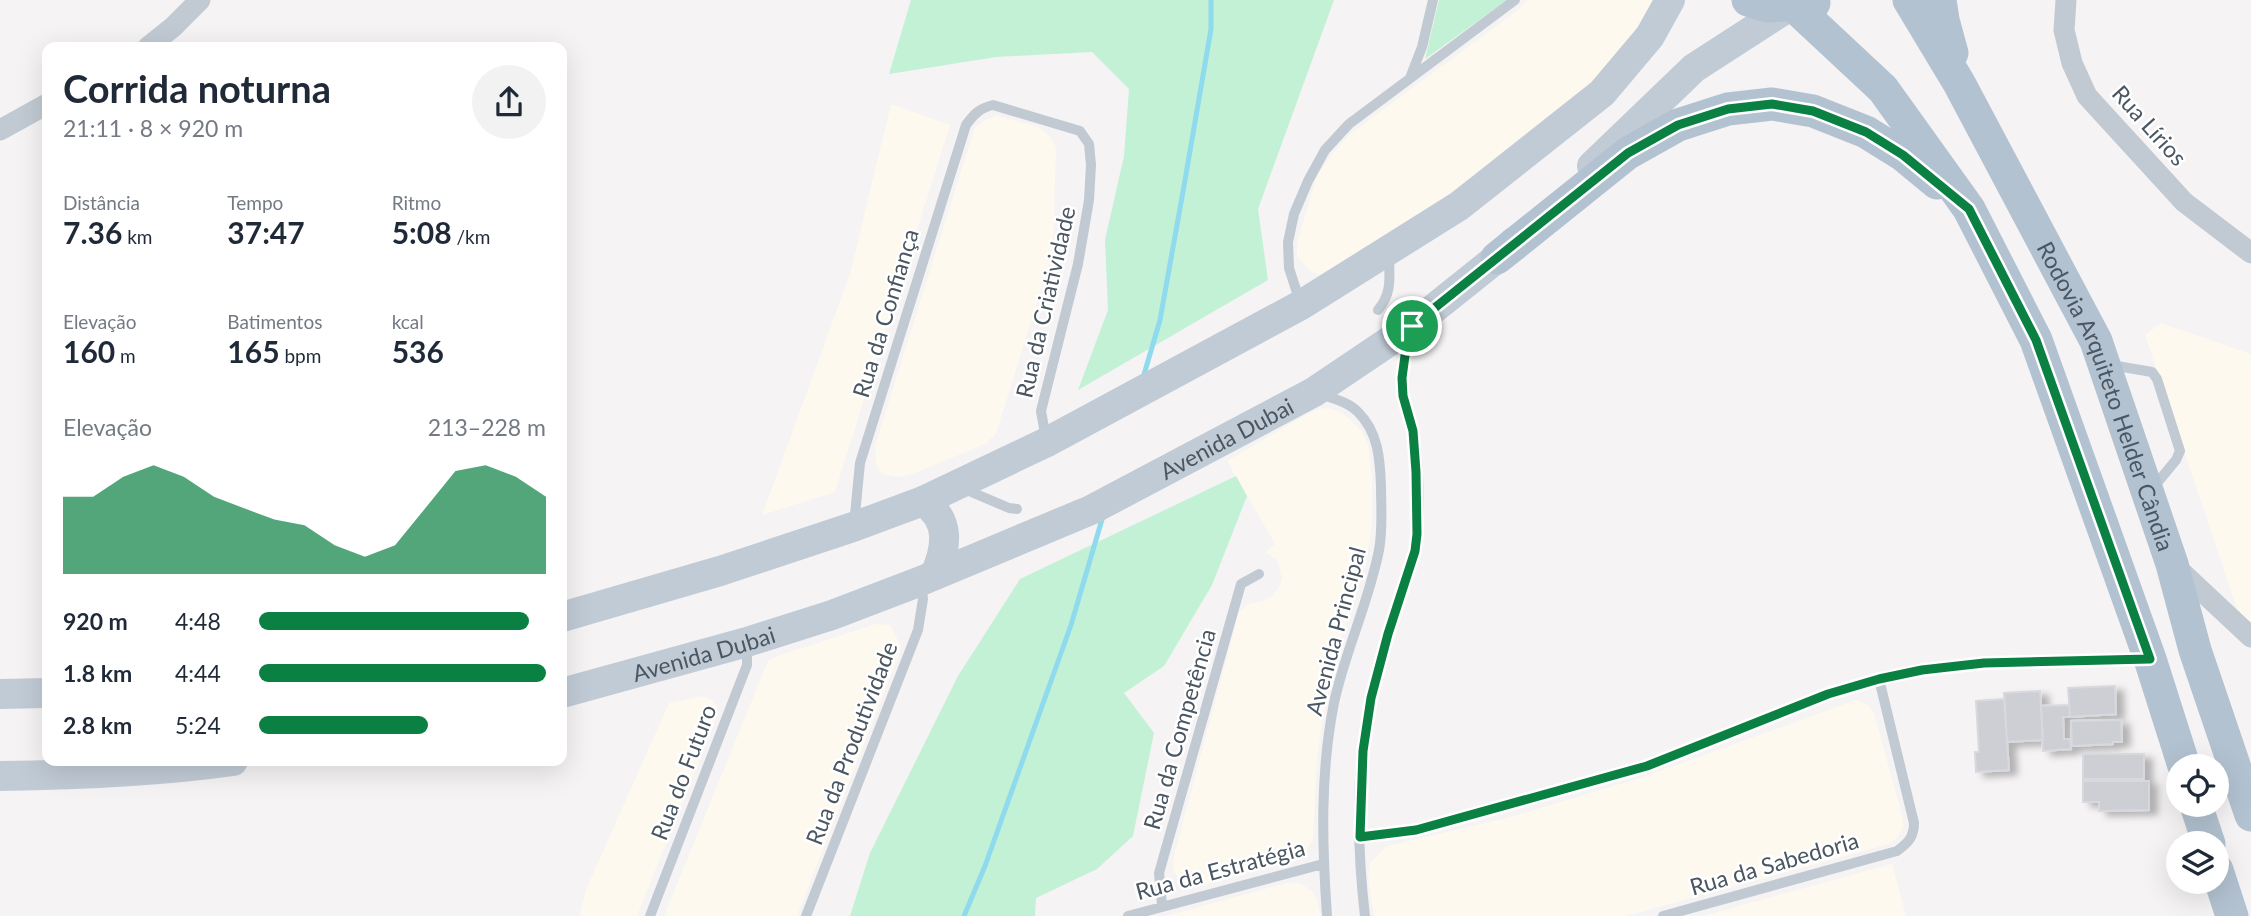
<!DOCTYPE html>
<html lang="pt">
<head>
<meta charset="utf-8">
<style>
  body { margin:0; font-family:Lato,sans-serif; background:#f2f2f3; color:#1f2937; height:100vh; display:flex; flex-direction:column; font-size:26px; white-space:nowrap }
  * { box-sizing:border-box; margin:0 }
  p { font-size:23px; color:#747a83 }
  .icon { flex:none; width:38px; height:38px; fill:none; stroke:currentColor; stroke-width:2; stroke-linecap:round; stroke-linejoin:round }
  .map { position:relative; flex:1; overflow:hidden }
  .details { position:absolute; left:42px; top:42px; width:525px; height:724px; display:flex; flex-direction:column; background:#fff; border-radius:14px; box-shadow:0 7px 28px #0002 }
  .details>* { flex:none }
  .fabs { position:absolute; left:2166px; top:754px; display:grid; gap:14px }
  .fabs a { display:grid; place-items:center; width:63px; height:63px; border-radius:50%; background:#fff; box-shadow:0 7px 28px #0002; font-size:35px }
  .pin { position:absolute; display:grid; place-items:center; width:60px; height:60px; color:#fff; margin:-30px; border:4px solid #fff; border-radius:50%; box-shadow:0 2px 7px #0007 }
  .round { display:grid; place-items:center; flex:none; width:74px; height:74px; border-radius:37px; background:#f2f2f3 }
  .headline { display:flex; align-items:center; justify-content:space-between; height:119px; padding:0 21px }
  h1 { font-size:38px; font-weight:700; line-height:52px }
  .figures { display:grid; grid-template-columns:repeat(3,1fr); gap:10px; height:119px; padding:7px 21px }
  .figures div { display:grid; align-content:center }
  .figures b { font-size:30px; font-weight:700 }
  .figures small { font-size:19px; font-weight:400 }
  .figures p { font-size:19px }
  .chart { height:196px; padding:14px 21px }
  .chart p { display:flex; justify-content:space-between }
  .chart svg { width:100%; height:126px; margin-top:7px; fill:#0b8043; opacity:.7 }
  ul { padding:0 21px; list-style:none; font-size:23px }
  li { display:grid; grid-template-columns:112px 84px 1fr; align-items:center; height:52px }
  li i { height:18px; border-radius:9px; background:#0b8043 }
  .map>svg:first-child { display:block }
  .commercial { fill:#fdf9ef }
  .green { fill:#c3f1d5 }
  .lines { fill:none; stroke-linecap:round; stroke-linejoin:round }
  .stream { stroke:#90daee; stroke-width:5 }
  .building { fill:#cdcfd5; stroke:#d7d9de; stroke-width:2; filter:url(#shadow) }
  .lane { stroke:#c1cad2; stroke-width:10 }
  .street { stroke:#c1cad2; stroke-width:21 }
  .secondary { stroke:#c1cbd6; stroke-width:30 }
  .primary { stroke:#b3c2d1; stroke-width:33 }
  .route-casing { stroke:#fff; stroke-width:14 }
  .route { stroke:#0b8043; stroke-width:9 }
  .labels { text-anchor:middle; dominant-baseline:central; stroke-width:5; stroke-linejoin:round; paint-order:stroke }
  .street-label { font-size:23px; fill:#4a5661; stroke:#fff }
</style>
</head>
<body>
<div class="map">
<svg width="2251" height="916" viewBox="0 0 2251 916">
  <defs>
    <filter id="shadow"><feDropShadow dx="8" dy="4.5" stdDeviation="3.5" flood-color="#0004"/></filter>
  </defs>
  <rect width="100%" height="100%" fill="#f5f3f3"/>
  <!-- commercial -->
  <path class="commercial" d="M 1527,0 L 1653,0 L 1630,39 L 1591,82 L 1459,187 L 1335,271 L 1327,275 L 1319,275 L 1310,271 L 1297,257 L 1297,243 L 1317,176 L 1332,154 L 1350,134 L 1518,10 Z
    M 891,104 L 950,125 L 835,492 L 762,515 L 850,274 Z
    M 997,116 L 1039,127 L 1050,137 L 1056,147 L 1053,251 L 996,434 L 985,444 L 915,473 L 900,477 L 883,474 L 876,465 L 875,446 L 975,127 L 987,119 Z
    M 2161,323 L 2251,354 L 2251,634 L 2240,617 L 2145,335 Z
    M 1328,408 L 1338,411 L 1350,419 L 1361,430 L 1368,444 L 1372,477 L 1372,521 L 1366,564 L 1338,645 L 1322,721 L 1317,760 L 1313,839 L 1305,854 L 1297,859 L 1205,884 L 1188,885 L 1176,875 L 1173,868 L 1174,856 L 1239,612 L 1248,604 L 1263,601 L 1272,596 L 1279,587 L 1282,578 L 1277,560 L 1265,552 L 1275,544 L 1227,461 L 1307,414 L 1319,409 Z
    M 876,624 L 890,625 L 900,644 L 900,652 L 797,916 L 664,916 L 768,661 L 780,655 Z
    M 702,696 L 713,700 L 717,706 L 717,716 L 637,916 L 579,916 L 587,887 L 669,703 Z
    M 1856,700 L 1867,704 L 1874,713 L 1903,819 L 1903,827 L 1897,838 L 1889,844 L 1626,916 L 1374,916 L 1368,879 L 1370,863 L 1387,846 L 1507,818 L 1640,778 Z
    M 1892,864 L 1906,916 L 1703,916 Z
    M 1290,882 L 1302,884 L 1312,892 L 1317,900 L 1321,916 L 1166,916 Z"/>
  <!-- green -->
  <path class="green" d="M 911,0 L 1334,0 L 1258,209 L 1268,280 L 1078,390 L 1108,310 L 1105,240 L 1124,156 L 1129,89 L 1092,52 L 996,57 L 889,74 Z
    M 1439,0 L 1507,0 L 1425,59 Z
    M 1236,476 L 1247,496 L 1212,585 L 1164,666 L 1124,693 L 1154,733 L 1133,836 L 1097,869 L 1036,898 L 1035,916 L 850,916 L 870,853 L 958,676 L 1020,579 Z"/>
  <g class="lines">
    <!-- stream -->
    <path class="stream" d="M 1143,378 L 1160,320 L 1184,186 L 1211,29 L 1211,0
      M 964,916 L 985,866 L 1071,625 L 1103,516"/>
  </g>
  <!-- building -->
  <path class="building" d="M 2115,686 L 2116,714 L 2070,717 L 2068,688 Z
    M 2040,691 L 2043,740 L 2007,742 L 2004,693 Z
    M 2004,699 L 2009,770 L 1976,772 L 1975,752 L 1979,752 L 1976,701 Z
    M 2069,705 L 2070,717 L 2063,717 L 2064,739 L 2070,739 L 2071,749 L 2043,751 L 2041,706 Z
    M 2121,720 L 2122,742 L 2113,742 L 2113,744 L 2072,746 L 2071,721 Z
    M 2083,754 L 2144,754 L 2144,779 L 2083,779 Z
    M 2083,781 L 2149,781 L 2149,810 L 2099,811 L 2099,802 L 2083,802 Z"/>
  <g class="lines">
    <!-- lane -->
    <path class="lane" d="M 1410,78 L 1422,47 L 1433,0
      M 1300,302 L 1289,268 L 1288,242 L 1294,214 L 1308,181 L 1325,150 L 1349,124 L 1515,0
      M 1378,310 C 1393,292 1389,277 1389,254
      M 2111,365 L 2152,372 L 2157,379 L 2180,451 L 2176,460 L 2152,489
      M 1320,394 C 1332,398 1348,402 1358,412 C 1378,432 1380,458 1381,486 C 1381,507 1383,529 1379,550 C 1369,602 1345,651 1334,703 C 1320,773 1322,845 1327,916
      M 962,488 L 1009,508 L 1017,509
      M 854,525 L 860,463 L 966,125 C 974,114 980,108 993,105 L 1080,131 L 1089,144 L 1091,165 L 1089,200 L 1078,264 L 1041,411 L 1046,439
      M 1360,837 L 1416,830 L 1647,766 L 1828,694 L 1879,679 L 1922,669 L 1984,663 L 2147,659
      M 1162,905 L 1159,873 L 1241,584 L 1259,574
      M 650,916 L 747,665 L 747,645
      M 806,916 L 918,630 L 923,599 L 921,583
      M 1128,916 L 1323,864
      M 1365,916 C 1357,849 1355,760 1372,694 C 1378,670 1384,646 1392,623 C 1401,595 1414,566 1417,536 C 1420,507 1419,459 1413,431 C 1411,420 1406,410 1404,400 C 1399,380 1403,357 1409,337
      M 1663,916 L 1897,851 C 1908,843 1914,837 1914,823 L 1879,679"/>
    <!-- street -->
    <path class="street" d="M 2066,0 L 2064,30 L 2072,63 L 2087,96 L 2184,202 L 2251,253
      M 148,47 L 173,27 L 200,0
      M 0,130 L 47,104
      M 2176,567 L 2251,637"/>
    <!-- secondary -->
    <g class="secondary">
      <path d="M 1592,166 L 1694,68 L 1790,6"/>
      <path d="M 923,501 C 951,520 947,547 935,575"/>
      <path d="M 562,617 L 720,571 L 853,527 L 923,501 L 1047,442 L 1301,305 L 1459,206 L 1602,93 L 1650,36 L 1670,0"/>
      <path id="s1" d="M 562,693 L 747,642 L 832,615 L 921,581 L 1091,510 L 1314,392 L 1412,326 L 1497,258 L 1514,242"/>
      <path d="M 0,694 L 47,693"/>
      <path d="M 0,776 C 78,775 156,772 233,761"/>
    </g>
    <!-- primary -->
    <g class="primary">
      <path d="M 1748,0 L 1767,6 L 1814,3"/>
      <path id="s2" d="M 1909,0 L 1959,83 L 2096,341 L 2172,564 L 2195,650 L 2251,815"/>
      <path d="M 1940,0 L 1943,20 L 1952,53"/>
      <path d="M 1794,6 L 1883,89 L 1969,209 L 2036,340 L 2150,659 L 2184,766"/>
      <path d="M 1497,258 L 1628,153 L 1678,125 L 1728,109 L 1772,104 L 1813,111 L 1866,132 L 1903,155 L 1937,183"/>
      <path d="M 2196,805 L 2209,844"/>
      <path d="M 2217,870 L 2232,916"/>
    </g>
  </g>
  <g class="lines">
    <defs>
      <path id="route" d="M 1772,104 L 1813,111 L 1866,132 L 1903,155 L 1969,209 L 2036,340 L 2150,659 L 1984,663 L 1922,670 L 1879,679 L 1828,694 L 1647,766 L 1416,830 L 1360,837 L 1363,751 L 1371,698 L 1388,634 L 1415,551 L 1417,534 L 1416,472 L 1413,431 L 1403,396 L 1402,378 L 1406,348 L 1412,326 L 1628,153 L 1678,125 L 1728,109 Z"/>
    </defs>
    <!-- route casing -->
    <use href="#route" class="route-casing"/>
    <!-- route -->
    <use href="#route" class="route"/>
  </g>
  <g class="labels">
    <!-- street labels -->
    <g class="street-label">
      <text transform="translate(2150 125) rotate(48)">Rua Lírios</text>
      <text transform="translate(1045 302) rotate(-77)">Rua da Criatividade</text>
      <text transform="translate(885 313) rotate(-73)">Rua da Confiança</text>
      <text stroke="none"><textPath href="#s2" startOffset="444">Rodovia Arquiteto Helder Cândia</textPath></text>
      <text stroke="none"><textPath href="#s1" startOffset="714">Avenida Dubai</textPath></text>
      <text transform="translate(1335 631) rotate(-75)">Avenida Principal</text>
      <text stroke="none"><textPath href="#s1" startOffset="147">Avenida Dubai</textPath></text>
      <text transform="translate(1179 729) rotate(-74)">Rua da Competência</text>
      <text transform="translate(851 743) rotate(-69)">Rua da Produtividade</text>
      <text transform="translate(683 772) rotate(-69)">Rua do Futuro</text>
      <text transform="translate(1774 863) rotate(-16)">Rua da Sabedoria</text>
      <text transform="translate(1220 869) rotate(-15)">Rua da Estratégia</text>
    </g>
  </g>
</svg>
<div class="fabs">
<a><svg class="icon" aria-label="locate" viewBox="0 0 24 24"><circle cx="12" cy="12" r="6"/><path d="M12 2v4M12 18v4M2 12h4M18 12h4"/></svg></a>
<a><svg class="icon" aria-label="layers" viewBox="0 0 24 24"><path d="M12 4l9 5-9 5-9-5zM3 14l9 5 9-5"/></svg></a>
</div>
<div class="pin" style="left:1412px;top:326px;background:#1e9e55"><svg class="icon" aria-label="arrive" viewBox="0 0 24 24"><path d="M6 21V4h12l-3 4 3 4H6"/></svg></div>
<section class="details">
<div class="headline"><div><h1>Corrida noturna</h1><p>21:11 · 8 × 920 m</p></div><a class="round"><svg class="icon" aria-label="share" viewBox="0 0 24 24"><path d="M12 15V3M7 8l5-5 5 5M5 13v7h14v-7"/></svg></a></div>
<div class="figures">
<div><p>Distância</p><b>7.36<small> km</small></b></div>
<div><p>Tempo</p><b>37:47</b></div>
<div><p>Ritmo</p><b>5:08<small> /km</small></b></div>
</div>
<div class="figures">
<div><p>Elevação</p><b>160<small> m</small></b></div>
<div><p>Batimentos</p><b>165<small> bpm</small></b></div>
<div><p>kcal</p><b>536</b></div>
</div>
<div class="chart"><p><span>Elevação</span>213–228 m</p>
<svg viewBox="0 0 160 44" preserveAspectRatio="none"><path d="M0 44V17L10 17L20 10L30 6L40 10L50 17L60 21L70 25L80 27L90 34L100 38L110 34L120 21L130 8L140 6L150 10L160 17V44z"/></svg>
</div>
<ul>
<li><b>920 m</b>4:48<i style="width:94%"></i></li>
<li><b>1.8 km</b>4:44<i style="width:100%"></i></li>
<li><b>2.8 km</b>5:24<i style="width:59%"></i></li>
</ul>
</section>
</div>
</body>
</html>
